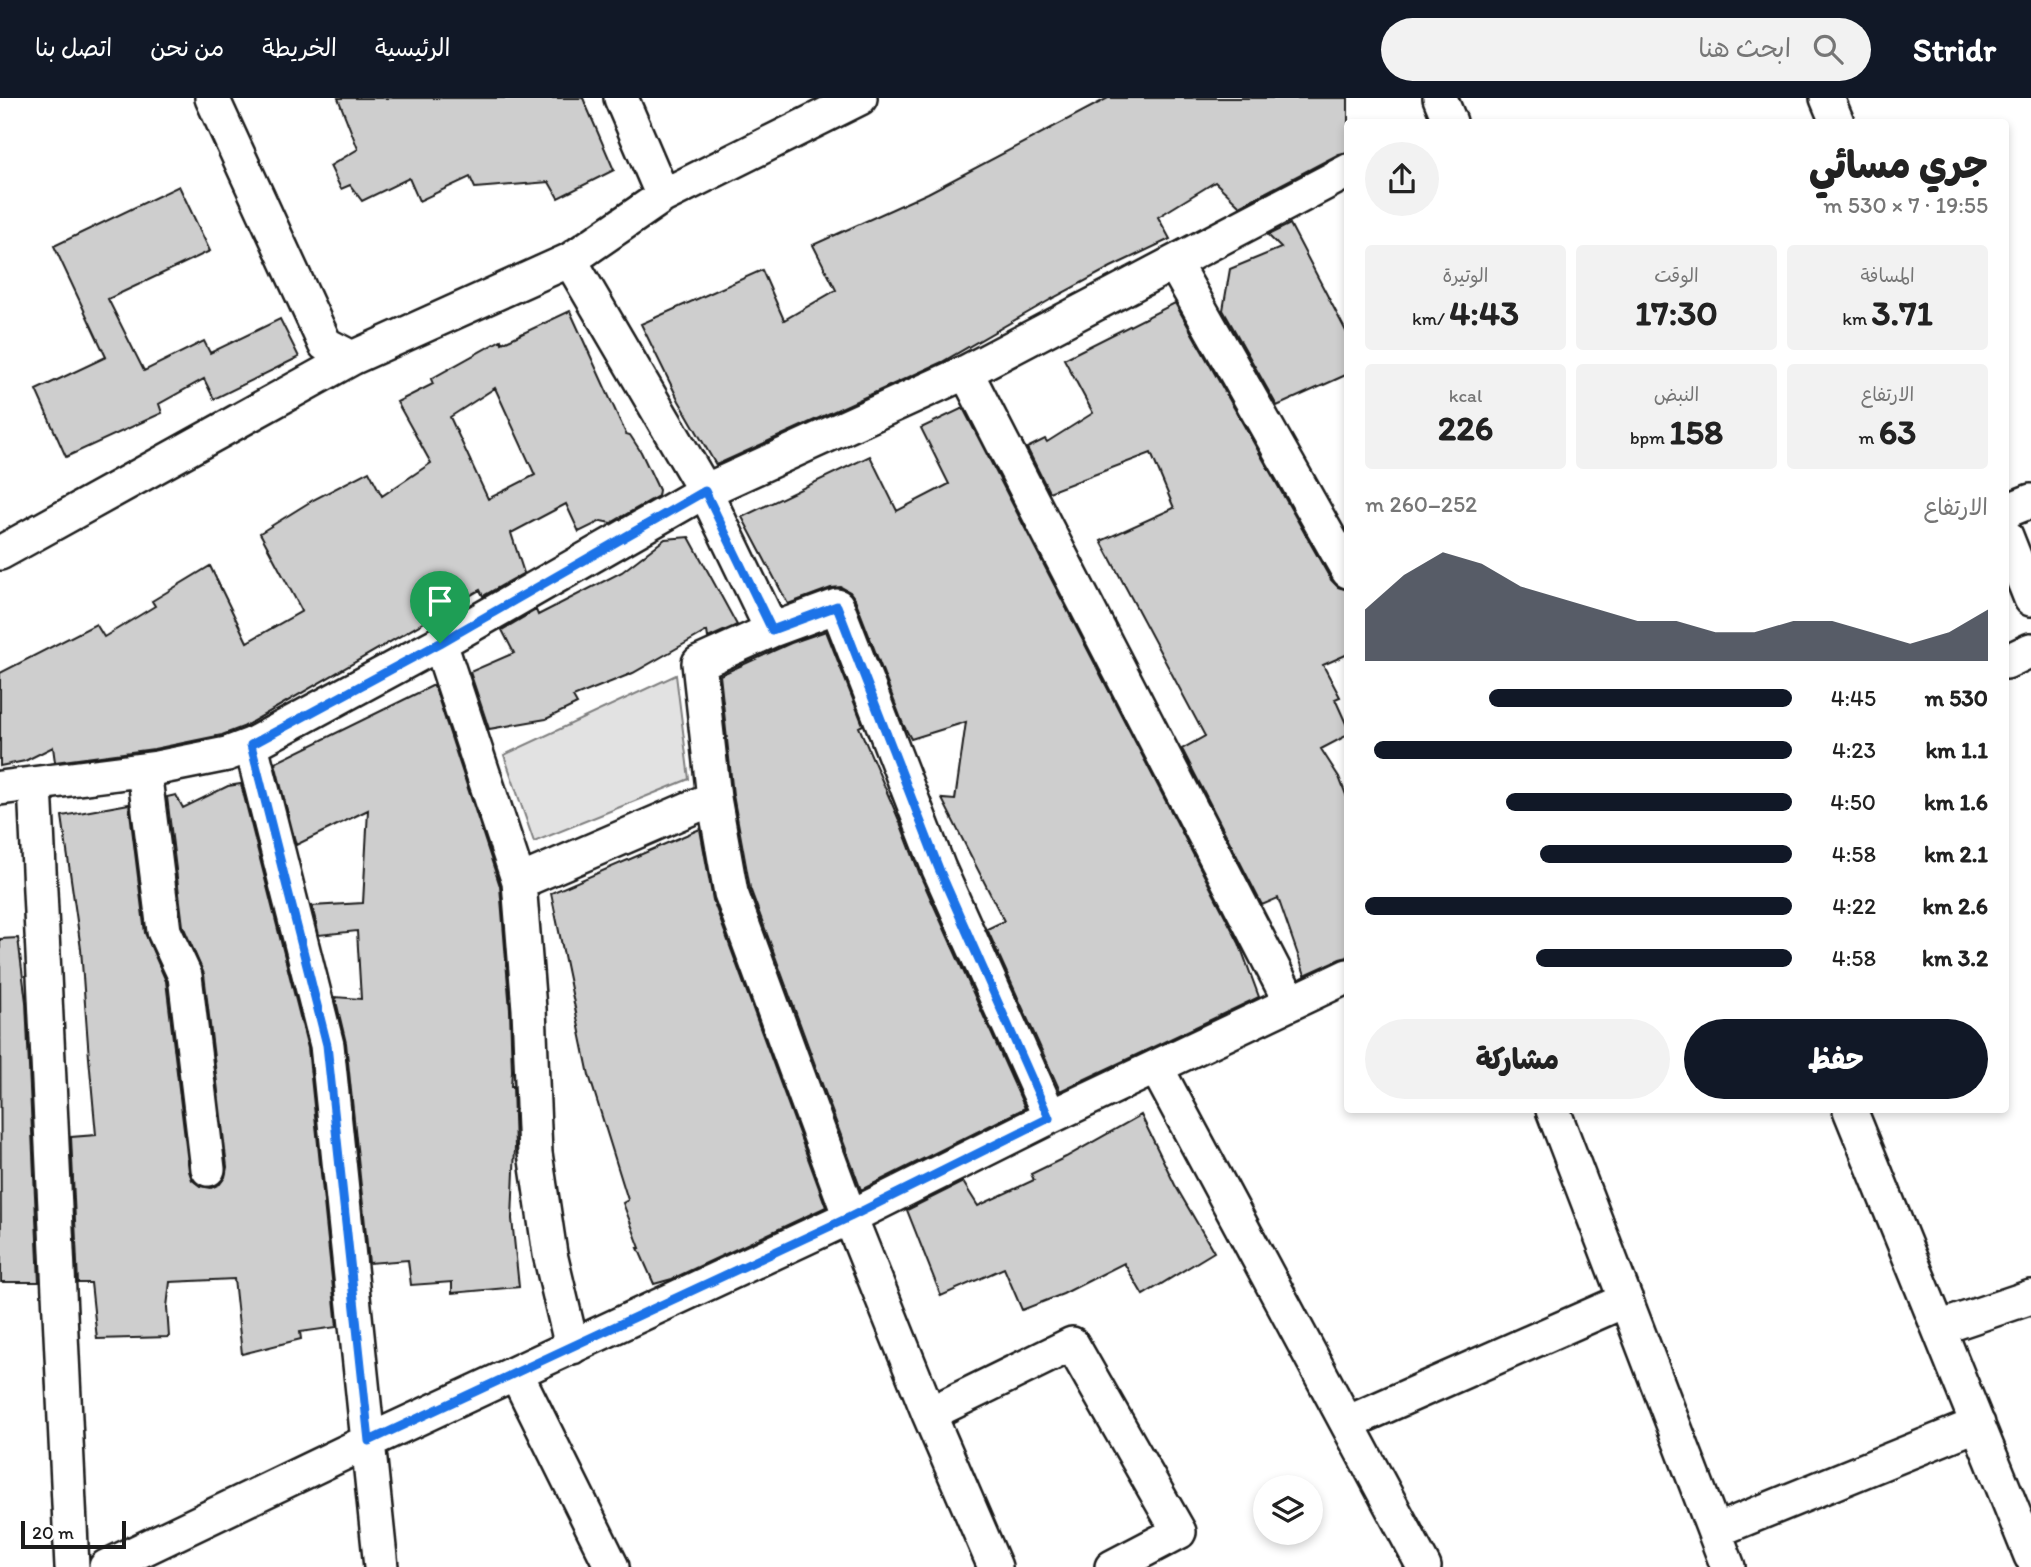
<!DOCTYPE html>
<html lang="ar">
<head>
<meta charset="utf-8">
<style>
  body { margin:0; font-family:Itim,"Playpen Sans Arabic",sans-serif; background:#f2f2f2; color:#222; direction:rtl; height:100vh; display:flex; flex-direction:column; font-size:26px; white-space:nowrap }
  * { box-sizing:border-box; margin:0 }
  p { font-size:23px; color:#767676 }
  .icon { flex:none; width:38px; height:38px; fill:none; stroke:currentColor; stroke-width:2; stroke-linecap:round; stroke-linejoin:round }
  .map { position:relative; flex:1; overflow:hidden; direction:ltr }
  .details { position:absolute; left:1344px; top:21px; width:665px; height:994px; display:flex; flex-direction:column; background:#fff; border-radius:7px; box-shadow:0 4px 10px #0003; direction:rtl }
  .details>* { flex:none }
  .buttons { position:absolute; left:1253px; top:1377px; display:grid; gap:14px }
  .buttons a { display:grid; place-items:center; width:70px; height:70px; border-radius:50%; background:#fff; box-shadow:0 4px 10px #0003; font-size:35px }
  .scale { position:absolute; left:21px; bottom:18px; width:105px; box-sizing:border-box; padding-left:7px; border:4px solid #1c1c1c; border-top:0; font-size:19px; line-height:24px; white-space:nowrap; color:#1c1c1c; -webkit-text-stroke:5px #fff; paint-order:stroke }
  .pin { position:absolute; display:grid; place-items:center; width:60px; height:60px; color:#fff; margin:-72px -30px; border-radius:50% 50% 50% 0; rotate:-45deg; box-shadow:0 0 7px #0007 }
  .pin .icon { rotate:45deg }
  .round { display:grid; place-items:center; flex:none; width:74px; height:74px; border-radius:37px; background:#f2f2f2 }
  .headline { display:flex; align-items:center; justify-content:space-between; height:119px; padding:0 21px }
  h1 { font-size:38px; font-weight:800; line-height:52px }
  .metrics { display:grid; grid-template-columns:repeat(3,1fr); gap:10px; height:119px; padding:7px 21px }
  .metrics div { display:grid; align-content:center; border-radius:7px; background:#f2f2f2; text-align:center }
  .metrics b { font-size:35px; font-weight:800 }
  .metrics small { font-size:19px; font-weight:400 }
  .metrics p { font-size:19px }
  .chart { height:196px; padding:14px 21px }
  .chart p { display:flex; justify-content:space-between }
  .chart svg { width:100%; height:126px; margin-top:7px; fill:#111827; opacity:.7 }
  .button { display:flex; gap:14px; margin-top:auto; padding:14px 21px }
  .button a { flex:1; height:80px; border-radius:42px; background:#111827; color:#fff; font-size:28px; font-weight:800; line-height:80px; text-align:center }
  .button a+a { background:#f2f2f2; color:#222 }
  ul { padding:0 21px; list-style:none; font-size:23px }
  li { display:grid; grid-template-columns:112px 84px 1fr; align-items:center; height:52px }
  li i { height:18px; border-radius:9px; background:#111827 }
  header { display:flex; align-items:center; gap:42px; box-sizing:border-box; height:98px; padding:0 35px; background:#111827; color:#fff }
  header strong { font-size:33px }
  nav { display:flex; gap:38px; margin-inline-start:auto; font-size:24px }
  .search { width:490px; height:63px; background:#f2f2f2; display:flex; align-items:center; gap:18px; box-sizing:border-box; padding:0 24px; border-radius:38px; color:#767676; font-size:26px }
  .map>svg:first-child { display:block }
  .green { fill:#e2e2e2; stroke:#7f7f7f; stroke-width:2 }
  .building { fill:#cecece; stroke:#1c1c1c; stroke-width:2; fill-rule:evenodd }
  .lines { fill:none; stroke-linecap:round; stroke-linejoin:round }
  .minor-casing { stroke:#1c1c1c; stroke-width:38 }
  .minor { stroke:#fff; stroke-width:33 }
  .route-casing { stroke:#fff; stroke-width:14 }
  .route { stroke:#1a73e8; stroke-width:9 }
</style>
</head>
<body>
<header>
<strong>Stridr</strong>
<div class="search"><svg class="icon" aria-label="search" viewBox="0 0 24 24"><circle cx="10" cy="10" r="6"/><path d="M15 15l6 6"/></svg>ابحث هنا</div>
<nav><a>الرئيسية</a><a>الخريطة</a><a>من نحن</a><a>اتصل بنا</a></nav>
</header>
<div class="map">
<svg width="2031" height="1469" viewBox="0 0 2031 1469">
  <rect width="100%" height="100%" fill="#fff"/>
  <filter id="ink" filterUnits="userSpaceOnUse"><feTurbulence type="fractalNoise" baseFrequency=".0143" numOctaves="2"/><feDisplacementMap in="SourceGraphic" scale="14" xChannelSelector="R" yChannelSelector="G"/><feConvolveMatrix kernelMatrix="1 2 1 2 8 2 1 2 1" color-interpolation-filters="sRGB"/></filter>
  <g filter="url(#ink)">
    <!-- green -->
    <path class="green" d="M 676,577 L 689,681 L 534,744 L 504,657 Z"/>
    <!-- building -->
    <path class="building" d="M 338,0 L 583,0 L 614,72 L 558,100 L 549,84 L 475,90 L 470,79 L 419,103 L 409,80 L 362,103 L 350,87 L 341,91 L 330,68 L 358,51 Z
      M 1108,0 L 1348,0 L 1348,54 L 1339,56 L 1240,108 L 1215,84 L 1158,119 L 1170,141 L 1111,169 L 1055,199 L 942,264 L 716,367 L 679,303 L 641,226 L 762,172 L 784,222 L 836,192 L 813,147 L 928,95 Z
      M 179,88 L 210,153 L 108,201 L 144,273 L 204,243 L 210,255 L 280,221 L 299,259 L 214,301 L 204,281 L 159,306 L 162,315 L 66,359 L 36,292 L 106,259 L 54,148 Z
      M 1290,126 L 1348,237 L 1348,276 L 1277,308 L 1223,212 L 1230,171 L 1281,150 L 1268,137 Z
      M 1175,205 L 1331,482 L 1338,489 L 1348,492 L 1348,556 L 1323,567 L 1340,599 L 1335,601 L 1348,630 L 1348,637 L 1321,651 L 1339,679 L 1348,702 L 1348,859 L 1340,861 L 1305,877 L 1278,800 L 1262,807 L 1182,651 L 1205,638 L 1101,443 L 1174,410 L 1151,355 L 1049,394 L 1027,350 L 1045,341 L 1047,344 L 1093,315 L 1064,261 Z
      M 570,213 L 626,336 L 630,337 L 641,354 L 659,392 L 658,398 L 611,425 L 601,423 L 579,434 L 566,406 L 511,435 L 524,475 L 483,498 L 480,492 L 243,629 L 222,637 L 154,651 L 55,664 L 53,649 L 25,663 L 0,668 L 0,575 L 96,526 L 104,539 L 155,508 L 152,503 L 210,468 L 247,544 L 302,513 L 260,435 L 313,402 L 369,373 L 382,398 L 431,365 L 397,304 L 433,286 L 431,281 L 501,242 L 502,245 ZM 495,290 L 535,377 L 488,401 L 450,319 Z
      M 963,310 L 1239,845 L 1259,899 L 1060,993 L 987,831 L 1004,823 L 942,701 L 955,702 L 966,624 L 911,641 L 903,626 L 855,501 L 850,494 L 841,489 L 831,490 L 788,506 L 742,419 L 870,358 L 897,413 L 949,386 L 921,330 Z
      M 689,439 L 737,527 L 708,540 L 707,533 L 633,575 L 573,599 L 577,606 L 546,621 L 489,631 L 470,574 L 514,555 L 502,532 L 536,512 L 538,517 L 622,474 L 665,441 Z
      M 826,533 L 863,627 L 859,629 L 899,722 L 921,779 L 1025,1010 L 861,1092 L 750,790 L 733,697 L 720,577 L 791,545 Z
      M 434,587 L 500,788 L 510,912 L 512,973 L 511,988 L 513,988 L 515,1049 L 512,1121 L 519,1189 L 452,1195 L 452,1184 L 411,1187 L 408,1162 L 369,1165 L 346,945 L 335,899 L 361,901 L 357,833 L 319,837 L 312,808 L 363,805 L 368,712 L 296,747 L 275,665 Z
      M 241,686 L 308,950 L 337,1229 L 300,1234 L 301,1241 L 242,1256 L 234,1181 L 170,1184 L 167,1209 L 169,1239 L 97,1241 L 91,1185 L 78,1185 L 71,1039 L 96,1037 L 89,960 L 81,851 L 62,718 L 129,706 L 145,835 L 166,883 L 189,1073 L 192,1082 L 200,1088 L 211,1090 L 220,1086 L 225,1079 L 227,1069 L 204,876 L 183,828 L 167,699 L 176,697 L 183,710 L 228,688 Z
      M 700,731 L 713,802 L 826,1109 L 672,1181 L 654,1186 L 638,1150 L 640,1150 L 623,1105 L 628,1102 L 589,977 L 551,795 Z
      M 18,840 L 26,904 L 39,1184 L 1,1184 L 0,841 Z
      M 1141,1017 L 1175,1087 L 1214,1154 L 1143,1197 L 1124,1165 L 1063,1196 L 1022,1212 L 1004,1170 L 941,1198 L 907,1112 L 963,1084 L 978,1108 L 1034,1082 L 1031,1076 L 1066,1059 Z"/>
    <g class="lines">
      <defs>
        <path id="minor" d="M 212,0 L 325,246 L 352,260
          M 621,0 L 663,98
          M 1440,0 L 1450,24
          M 1827,0 L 1837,24
          M 570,162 L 705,393 L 772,532 L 699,565 L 714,700 L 731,795 L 850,1119 L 929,1316 L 995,1469
          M 1174,165 L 1348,473
          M 966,274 L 1291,905
          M 2006,413 L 2031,403
          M 2006,438 L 2031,501
          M 0,455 L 352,260 L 570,162 L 663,98 L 860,0
          M 772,532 L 837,508 L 939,771 L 1050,1019
          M 440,545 L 519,784 L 529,911 L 535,1055 L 550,1156 L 572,1249
          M 2006,564 L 2031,552
          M 251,647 L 327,947 L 381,1469
          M 144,672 L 164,833 L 185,878 L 208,1071
          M 35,687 L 72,1469
          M 0,690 L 157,670 L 227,656 L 251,647 L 440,545 L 705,393 L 966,274 L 1348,73
          M 519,784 L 714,700
          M 1156,969 L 1424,1469
          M 1553,1012 L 1728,1469
          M 1850,1012 L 2031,1458
          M 1939,1230 L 2031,1199
          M 516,1275 L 612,1469
          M 929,1316 L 1072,1246 L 1179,1434 L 1112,1469
          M 1347,1325 L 1626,1202
          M 1715,1433 L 1978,1326
          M 106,1469 L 369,1343 L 850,1119 L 1050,1019 L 1348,878"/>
      </defs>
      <!-- minor casing -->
      <use href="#minor" class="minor-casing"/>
      <!-- minor -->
      <use href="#minor" class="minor"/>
    </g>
  </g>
  <g class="lines" filter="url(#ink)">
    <defs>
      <path id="route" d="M 705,393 L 772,532 L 837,508 L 939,771 L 1049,1020 L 850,1119 L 369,1343 L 327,947 L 251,647 L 440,545 Z"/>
    </defs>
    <!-- route casing -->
    <use href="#route" class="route-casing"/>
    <!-- route -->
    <use href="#route" class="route"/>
  </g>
</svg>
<div class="buttons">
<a><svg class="icon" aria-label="layers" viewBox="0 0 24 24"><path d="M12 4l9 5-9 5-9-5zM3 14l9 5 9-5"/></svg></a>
</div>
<div class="scale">20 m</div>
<div class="pin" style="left:440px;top:545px;background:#1e9e55"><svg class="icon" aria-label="arrive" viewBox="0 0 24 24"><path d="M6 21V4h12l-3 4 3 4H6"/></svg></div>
<section class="details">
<div class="headline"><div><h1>جري مسائي</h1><p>19:55 · 7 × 530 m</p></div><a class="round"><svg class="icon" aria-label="share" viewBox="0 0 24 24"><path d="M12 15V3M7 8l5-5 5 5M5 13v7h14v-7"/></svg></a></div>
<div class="metrics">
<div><p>المسافة</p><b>3.71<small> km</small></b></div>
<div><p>الوقت</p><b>17:30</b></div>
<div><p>الوتيرة</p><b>4:43<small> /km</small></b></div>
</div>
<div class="metrics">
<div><p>الارتفاع</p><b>63<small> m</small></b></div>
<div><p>النبض</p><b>158<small> bpm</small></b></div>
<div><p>kcal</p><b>226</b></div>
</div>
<div class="chart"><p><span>الارتفاع</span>252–260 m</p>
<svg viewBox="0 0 160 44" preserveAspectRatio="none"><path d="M0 44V26L10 14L20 6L30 10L40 18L50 22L60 26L70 30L80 30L90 34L100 34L110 30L120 30L130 34L140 38L150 34L160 26V44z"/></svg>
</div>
<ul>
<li><b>530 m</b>4:45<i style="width:71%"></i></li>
<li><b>1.1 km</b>4:23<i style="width:98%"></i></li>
<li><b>1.6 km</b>4:50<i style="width:67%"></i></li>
<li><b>2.1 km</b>4:58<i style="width:59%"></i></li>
<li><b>2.6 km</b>4:22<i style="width:100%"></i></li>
<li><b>3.2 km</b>4:58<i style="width:60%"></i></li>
</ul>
<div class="button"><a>حفظ</a><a>مشاركة</a></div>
</section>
</div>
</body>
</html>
